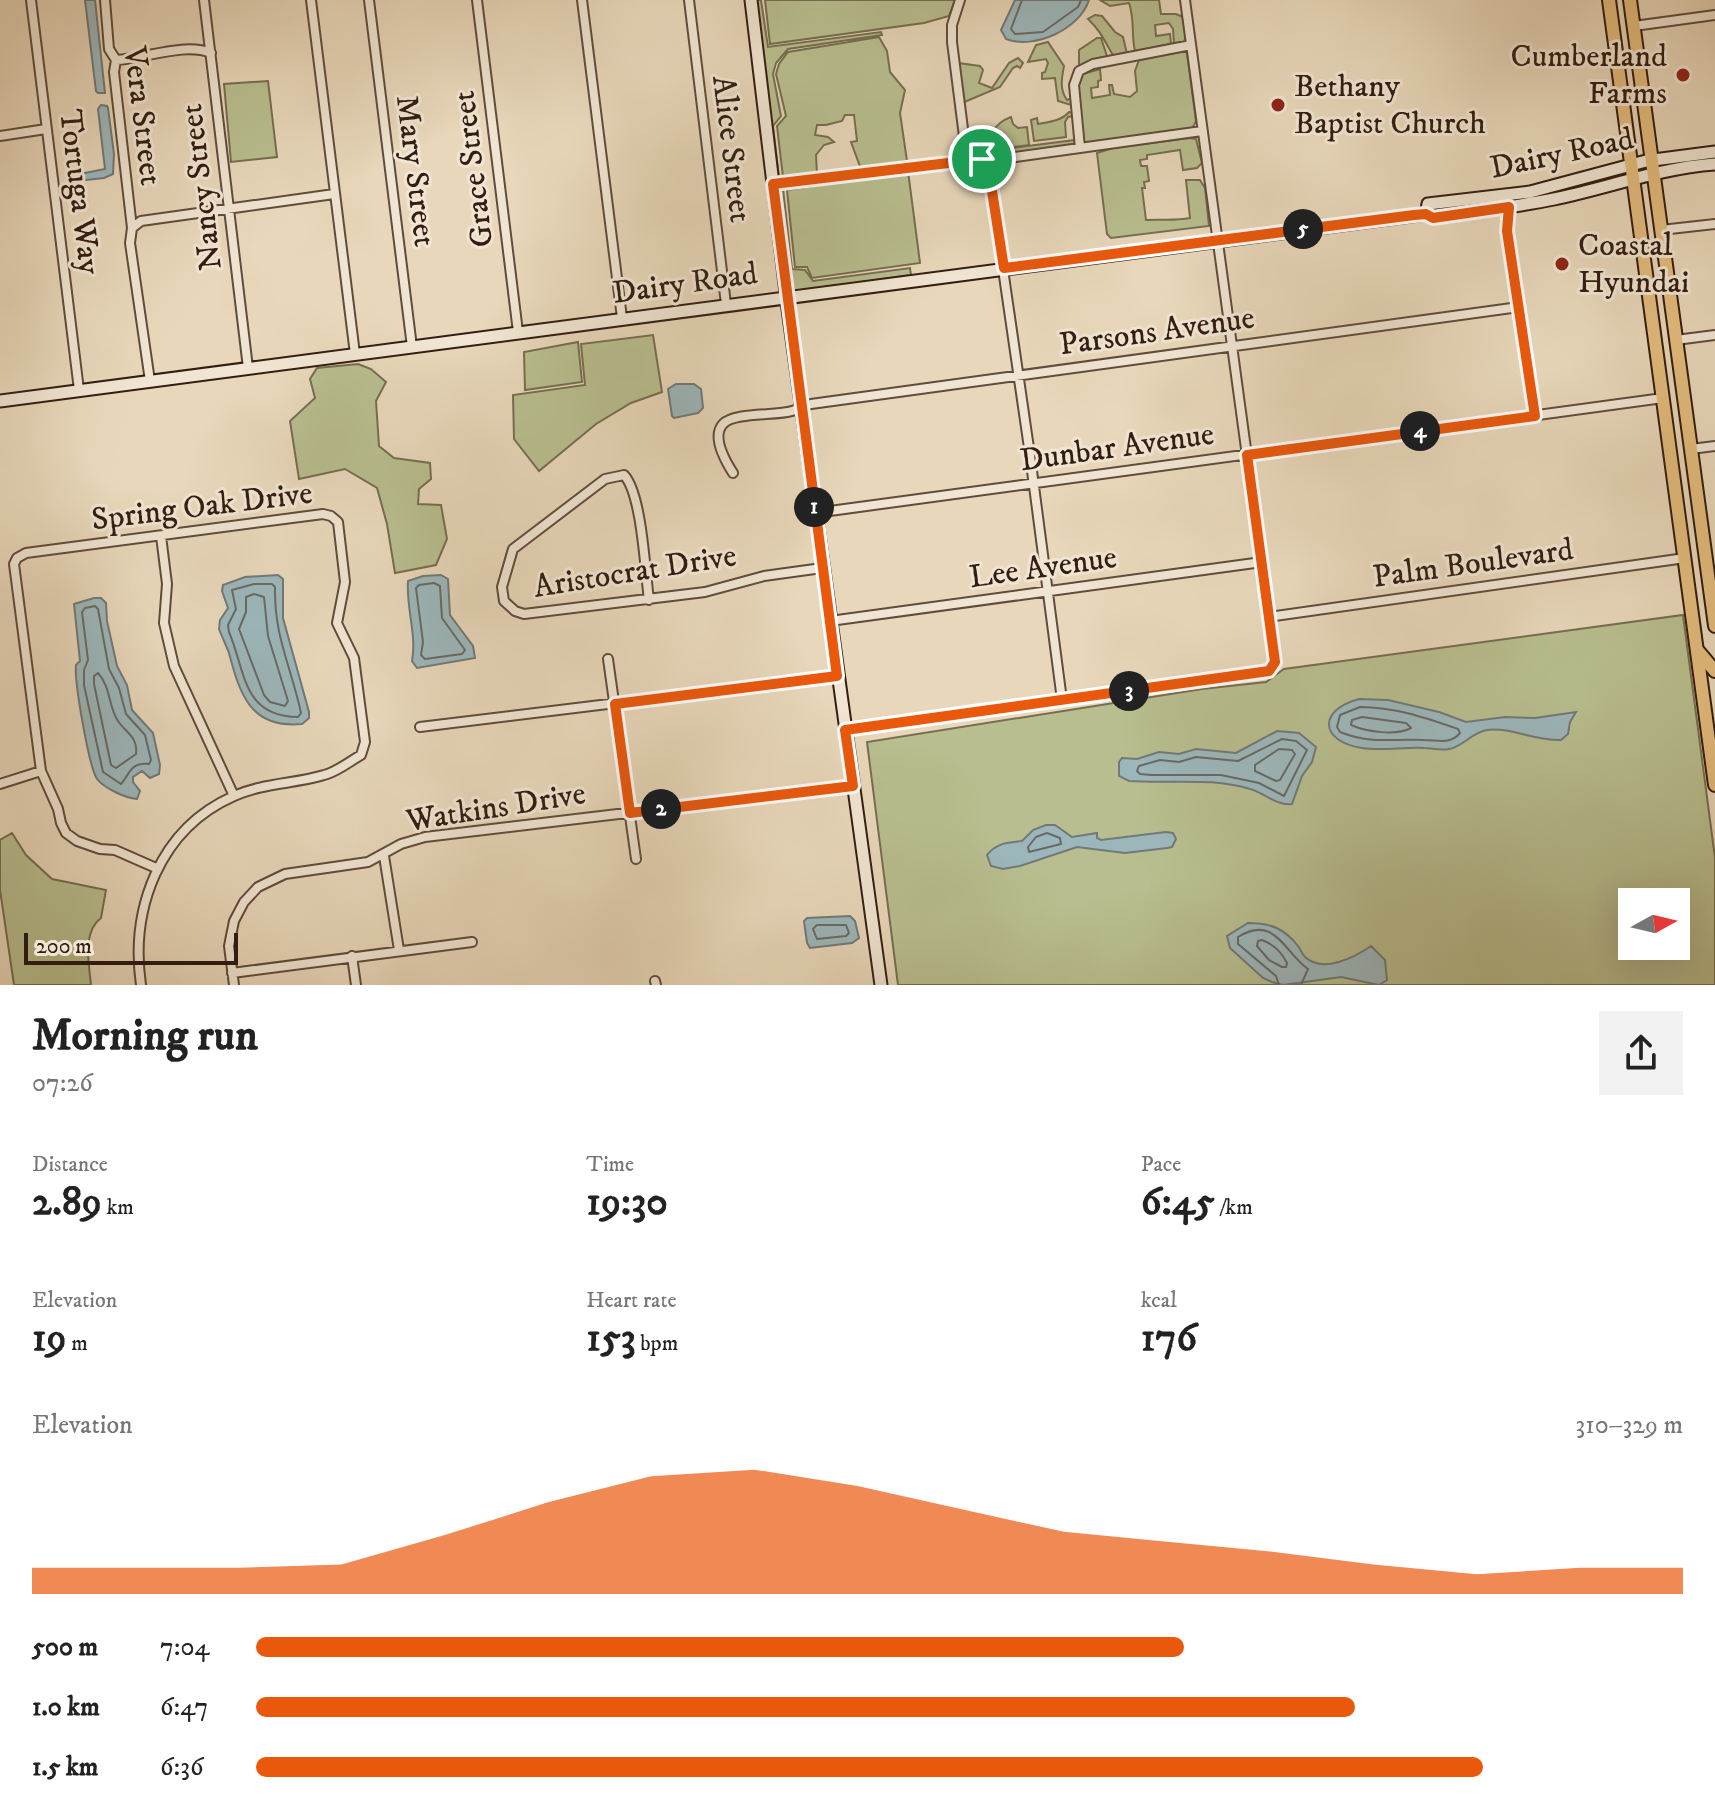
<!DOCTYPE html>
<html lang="en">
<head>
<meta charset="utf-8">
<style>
  body { margin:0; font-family:"IM FELL DW Pica",serif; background:#f2f2f2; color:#222; height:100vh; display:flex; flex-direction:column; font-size:30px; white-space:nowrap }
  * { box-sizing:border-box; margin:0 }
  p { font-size:26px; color:#767676 }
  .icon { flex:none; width:44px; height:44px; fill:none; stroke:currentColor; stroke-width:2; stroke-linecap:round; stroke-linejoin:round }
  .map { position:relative; height:985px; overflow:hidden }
  .sheet { display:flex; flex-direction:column; background:#fff; flex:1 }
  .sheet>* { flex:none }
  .needle { width:52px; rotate:82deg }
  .buttons { position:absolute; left:1618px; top:888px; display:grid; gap:16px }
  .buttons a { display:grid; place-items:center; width:72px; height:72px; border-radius:0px; background:#fff; box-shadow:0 8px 32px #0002; font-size:40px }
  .scale { position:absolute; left:24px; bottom:20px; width:214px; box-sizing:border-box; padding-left:8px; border:4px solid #331d12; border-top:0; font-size:22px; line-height:28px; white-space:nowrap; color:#331d12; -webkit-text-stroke:6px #f0e5d2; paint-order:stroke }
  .pin { position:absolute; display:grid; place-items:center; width:68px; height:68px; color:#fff; margin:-34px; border:4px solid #fff; border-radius:50%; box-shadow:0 2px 8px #0007 }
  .km { position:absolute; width:40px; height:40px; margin:-20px; border-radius:50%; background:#222; color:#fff; font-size:22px; line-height:40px; text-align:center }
  .round { display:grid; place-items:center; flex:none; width:84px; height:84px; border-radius:0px; background:#f2f2f2 }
  .head { display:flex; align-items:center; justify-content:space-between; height:136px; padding:0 32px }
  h1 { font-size:44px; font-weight:700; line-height:60px }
  .figures { display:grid; grid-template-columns:repeat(3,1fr); gap:12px; height:136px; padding:8px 32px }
  .figures div { display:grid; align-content:center }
  .figures b { font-size:40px; font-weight:700 }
  .figures small { font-size:22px; font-weight:400 }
  .figures p { font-size:22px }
  .chart { height:224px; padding:16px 32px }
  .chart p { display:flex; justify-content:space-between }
  .chart svg { width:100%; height:144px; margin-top:8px; fill:#ea580c; opacity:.7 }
  ul { padding:0 32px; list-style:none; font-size:26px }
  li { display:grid; grid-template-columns:128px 96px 1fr; align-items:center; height:60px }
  li i { height:20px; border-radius:10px; background:#ea580c }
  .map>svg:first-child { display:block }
  .green { fill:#b8be8f; stroke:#766e50; stroke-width:2; fill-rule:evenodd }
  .water { fill:#9cb7bb; stroke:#727977; stroke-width:2 }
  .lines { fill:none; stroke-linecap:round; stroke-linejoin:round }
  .shore { stroke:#686a66; stroke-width:2 }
  .street-casing { stroke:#604c3c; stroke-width:12 }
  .secondary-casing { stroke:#331d12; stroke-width:15 }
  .primary-casing { stroke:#331d12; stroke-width:16 }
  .street { stroke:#f0e5d2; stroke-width:8 }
  .secondary { stroke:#f0e5d2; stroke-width:11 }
  .primary { stroke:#e4bc7d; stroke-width:12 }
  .route-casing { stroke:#fff; stroke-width:16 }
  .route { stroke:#ea580c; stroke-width:10 }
  .poi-dot { fill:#8f2418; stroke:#f0e5d2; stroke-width:3 }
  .labels { text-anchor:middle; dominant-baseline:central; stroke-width:6; stroke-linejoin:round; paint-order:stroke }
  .poi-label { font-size:32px; fill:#331d12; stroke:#f0e5d2; text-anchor:start }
  .street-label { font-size:32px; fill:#331d12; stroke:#f0e5d2 }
</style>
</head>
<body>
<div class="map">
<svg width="1715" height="985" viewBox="0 0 1715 985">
  <rect width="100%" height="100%" fill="#e8d7ba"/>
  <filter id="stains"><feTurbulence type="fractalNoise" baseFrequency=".0025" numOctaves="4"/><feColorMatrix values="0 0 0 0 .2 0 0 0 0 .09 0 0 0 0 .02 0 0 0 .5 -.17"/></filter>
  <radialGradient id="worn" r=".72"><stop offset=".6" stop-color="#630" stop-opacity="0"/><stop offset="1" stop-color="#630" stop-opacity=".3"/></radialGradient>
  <!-- green -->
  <path class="green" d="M 755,0 L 761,0 L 768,47 L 881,32 L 882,35 L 788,49 L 776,63 L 773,74 L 781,116 L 773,126 L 779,177 L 791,184 L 783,189 L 792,269 L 805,270 L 813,281 L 910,268 L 911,275 L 790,292 Z
    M 765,0 L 955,0 L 949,16 L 924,23 L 770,44 Z
    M 1100,0 L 1159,0 L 1161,14 L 1176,14 L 1183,17 L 1186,38 L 1183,42 L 1174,44 L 1173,29 L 1169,23 L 1155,25 L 1156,36 L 1170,34 L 1171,44 L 1135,51 C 1131,36 1135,19 1129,3 L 1110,6 Z
    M 1095,15 L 1102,16 L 1115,32 L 1123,37 L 1127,54 L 1114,57 C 1105,42 1101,31 1088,19 Z
    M 879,37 L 887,51 L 890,72 L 905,90 L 900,113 L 907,161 L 861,169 L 851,142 L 857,141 L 854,115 L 845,115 L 842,121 L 826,125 L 817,125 L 815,135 L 828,137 L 834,142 L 824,145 L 816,155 L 817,174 L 783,177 L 777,126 L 786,116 L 776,74 L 779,64 L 788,52 Z
    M 1097,38 L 1101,38 L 1108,59 L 1079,68 L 1079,50 Z
    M 1048,42 L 1064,66 C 1062,77 1059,89 1067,100 L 1072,98 L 1071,105 L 1058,101 L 1055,78 L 1042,79 L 1042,73 L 1045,72 L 1048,63 L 1046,59 L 1028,62 L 1036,45 Z
    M 1185,51 L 1187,53 L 1196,121 L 1192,129 L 1084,144 C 1081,123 1072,93 1083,74 L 1100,69 L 1101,80 L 1098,81 L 1098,87 L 1091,88 L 1092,98 L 1110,95 L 1109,85 L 1112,85 L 1114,94 L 1130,97 L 1137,91 L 1135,71 L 1139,60 Z
    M 1018,58 L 1023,63 L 1020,68 L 1017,66 L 1013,68 L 1000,87 L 962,103 L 958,63 L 980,66 L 983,70 L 979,83 L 992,88 L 1009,63 Z
    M 268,81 L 277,157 L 231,162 L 224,84 Z
    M 1069,112 L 1073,113 L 1074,116 L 1068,117 L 1065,122 L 1066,137 L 1034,141 L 1031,120 L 1037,118 L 1038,124 C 1049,122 1061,121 1069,112 Z
    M 1011,117 L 1013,124 L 1018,128 L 1027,127 L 1029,145 L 998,149 L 995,130 L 997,150 L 1075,140 L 1074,146 L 990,156 C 989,137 992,124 1011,117 Z
    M 1189,138 L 1196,139 L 1202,163 L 1197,168 L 1183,170 L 1180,150 L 1147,155 L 1147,159 L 1140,160 L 1141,166 L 1147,166 L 1149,181 L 1144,182 L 1145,188 L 1142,188 L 1146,220 C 1161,219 1175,221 1190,218 L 1186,180 L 1200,180 L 1205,188 L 1209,226 L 1111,238 L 1107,234 L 1097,153 L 1113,148 Z
    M 908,171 L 920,263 L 812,278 L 807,267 L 795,267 L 787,190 Z
    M 653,335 L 662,392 L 631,403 L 596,424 L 539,471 L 514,439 L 513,395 L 585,385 L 581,344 Z
    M 578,342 L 582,382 L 525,390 L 524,352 Z
    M 358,364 L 371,369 L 386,382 L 376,401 L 379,446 L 394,458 L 430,463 L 431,479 L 419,489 L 418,504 L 441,505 L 447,539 L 436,565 L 395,573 L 387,524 L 377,488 L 345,469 L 299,479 L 290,421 L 315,398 L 310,379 L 317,368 Z
    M 1683,615 L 1715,858 L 1715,985 L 898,985 L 867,742 L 1202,689 L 1266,682 L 1284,669 ZM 1632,902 L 1676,902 L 1676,946 L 1632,946 Z
    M 12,833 L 26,855 L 52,879 L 106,890 L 101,918 C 82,932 89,964 91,985 L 14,985 L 0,890 L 0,840 Z"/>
  <!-- water -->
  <path class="water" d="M 85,0 L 95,0 L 105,93 L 98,93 L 96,91 Z
    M 1015,0 L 1089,0 C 1080,29 1034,50 1006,39 L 1001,30 Z
    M 101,105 L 107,106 L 108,108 L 114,154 L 113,174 L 104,178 L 68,182 L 67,178 L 70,176 L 105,169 L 98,109 Z
    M 676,384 L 694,384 L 701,389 L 703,408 L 698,413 L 674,418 L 672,416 L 668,389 Z
    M 278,575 L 283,579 L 283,618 L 309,712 L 309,718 L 302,724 C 251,729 240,695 229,653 C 226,645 222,637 219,629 L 220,620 L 228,608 L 222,591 L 223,585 L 245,577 Z
    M 441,575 L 448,579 L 450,615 L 473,646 L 475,658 L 417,668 L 412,661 C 417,634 406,609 408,581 L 423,576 Z
    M 94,598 L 101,598 L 106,603 L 107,621 L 117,666 L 127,685 L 132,710 L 153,733 L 160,765 L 159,774 L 150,778 L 142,771 L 133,777 L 133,782 L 140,791 L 137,799 C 125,798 104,788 97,779 C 89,767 74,681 76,665 L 80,661 L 74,604 Z
    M 1359,699 L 1388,700 L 1439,712 L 1466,722 L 1505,717 L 1535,718 L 1576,712 L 1570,722 L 1568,734 L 1561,740 C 1535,741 1511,727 1487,730 C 1472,732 1463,747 1449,749 C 1440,751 1432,748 1424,748 C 1403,747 1383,751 1362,748 C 1319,741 1318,710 1359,699 Z
    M 1277,731 L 1299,733 L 1316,747 L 1312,762 L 1302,776 L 1292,804 C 1276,806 1265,793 1250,789 C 1211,777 1170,784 1129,781 L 1119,776 L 1119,762 L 1122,758 L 1137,759 L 1159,752 L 1179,754 L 1196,749 L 1236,753 Z
    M 1046,825 L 1055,825 L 1072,837 L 1097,833 L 1097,838 L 1101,840 L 1166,832 L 1173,833 L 1176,839 L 1172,847 L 1167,848 L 1125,853 L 1077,847 L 1020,866 L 1003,869 L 991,866 L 987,855 C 997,842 1009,843 1022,841 L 1033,830 Z
    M 850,916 L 855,921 L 859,938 L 852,943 L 810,948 L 807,943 L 804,921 L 807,918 Z
    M 1248,923 C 1270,923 1284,928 1298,946 C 1301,950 1302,954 1305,957 C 1323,974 1355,957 1371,946 L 1385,960 L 1387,980 L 1379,985 L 1341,977 L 1283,985 L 1272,982 L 1263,978 L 1230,948 L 1227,936 Z"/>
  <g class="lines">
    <!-- shore -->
    <path class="shore" d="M 1022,0 L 1011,29 L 1015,34 L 1043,32 L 1078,7 L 1081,0
      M 434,583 L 440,586 L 442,618 L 465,650 L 462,654 L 425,659 L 421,655 L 423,642 L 416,588 L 419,585 Z
      M 254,584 L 272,584 L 275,587 C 274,637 291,666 301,713 L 298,717 C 242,716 246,672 229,632 L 228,625 L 236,609 L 232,590 Z
      M 254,594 L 264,597 L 268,636 L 288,701 L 285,706 L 270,702 L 264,695 L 239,629 L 246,612 L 246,597 Z
      M 95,606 L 98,609 L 109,669 L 119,688 L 126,714 L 145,735 L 151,760 L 149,764 C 130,762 130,774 121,784 L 103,772 L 84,685 L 84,670 L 88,660 L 82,612 L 85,608 Z
      M 98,673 C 111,687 108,706 118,721 C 127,734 138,737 136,754 L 116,768 L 111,765 L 94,684 L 94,676 Z
      M 1360,707 C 1395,707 1426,718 1458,729 L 1460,733 C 1450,745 1438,740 1424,740 C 1392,738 1373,745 1340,732 L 1337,727 L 1340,715 Z
      M 1362,717 L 1406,723 L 1411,728 C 1396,736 1367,732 1351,725 L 1352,720 Z
      M 1282,739 L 1296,741 L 1307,750 L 1284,796 L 1259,783 L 1221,775 L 1151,775 L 1140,774 L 1137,771 L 1139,766 L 1160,760 L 1179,762 L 1196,757 L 1238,761 Z
      M 1279,749 L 1292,750 L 1295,754 L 1280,780 L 1276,781 L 1255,771 L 1255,765 Z
      M 1047,833 L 1060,838 L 1061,844 L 1029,852 L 1028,847 L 1036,837 Z
      M 817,925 L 846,925 L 849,933 L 846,936 L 817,939 L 813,929 Z
      M 1262,940 C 1273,944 1282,953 1287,963 L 1286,967 L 1282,967 L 1269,960 L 1257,946 L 1258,941 Z
      M 1279,985 L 1276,976 L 1238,944 L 1238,937 C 1275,914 1284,952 1308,969 L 1301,985"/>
    <defs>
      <path id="street" d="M 31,0 L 79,390
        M 105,0 L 109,49 L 116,60 L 114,72 L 132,228 L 130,243 L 150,381
        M 204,0 L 248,368
        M 311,0 L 355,354
        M 369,0 L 412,347
        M 477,0 L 518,332
        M 582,0 L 622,318
        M 689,0 L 726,304
        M 960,0 L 952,25 L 952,42 L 967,160
        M 1634,26 L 1715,15
        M 116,60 C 144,59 184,42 211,53
        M 0,136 L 46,129
        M 1080,148 L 1074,85 L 1079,71 L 1093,64 L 1191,45
        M 987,159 L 1029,448 L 1062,700
        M 773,184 L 967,160 L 1008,158 L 1202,131
        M 1510,203 L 1507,231 L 1535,416
        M 132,228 L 141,221 L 334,194
        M 1661,230 L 1715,224
        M 1676,340 L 1715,335
        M 1691,449 L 1715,446
        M 733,473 C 726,462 711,437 723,424 C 734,412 776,416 792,411 C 799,409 804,406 811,404 L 1519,307
        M 815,513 L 1663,398
        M 161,536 L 167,584 L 164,623 L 174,666 L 234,796
        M 649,600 C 645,571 642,494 624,475 L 605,479 L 513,549 L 502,587 L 504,601 L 515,611 L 524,614 L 705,592 L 764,576 L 822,568
        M 1268,617 L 1685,558
        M 830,621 L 1262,562
        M 608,659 L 636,859
        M 420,727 L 837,676
        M 845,730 L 1269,671 L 1275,662 L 1185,0
        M 0,784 L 41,771
        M 384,856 L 399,950
        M 352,956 L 356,985
        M 232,973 L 472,942
        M 655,981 L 656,985
        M 141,985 C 130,909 159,829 234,796 C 263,783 294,784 324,775 C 337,772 350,761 361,755 L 365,742 L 354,658 L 337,623 L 345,582 L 338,522 L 331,516 L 323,514 L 26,553 L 17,558 L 14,564 L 41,771 L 58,809 L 61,823 L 66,833 L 77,841 L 100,849 L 115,850 L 156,868
        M 234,985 L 229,946 L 234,921 L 244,902 L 258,887 L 285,874 L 368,862 L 401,844 L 425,837 L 853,786"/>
      <path id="secondary" d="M 751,0 L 788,309 L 881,985
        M 1426,214 L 1428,204 L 1530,192 L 1646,161 L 1715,152
        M 0,401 L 1426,214 L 1433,218 C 1473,212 1514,207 1554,199 C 1608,188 1659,168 1715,164"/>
      <path id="primary" d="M 1609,0 L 1715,785
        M 1630,0 L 1715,626
        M 1698,651 L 1715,671"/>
    </defs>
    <!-- street casing -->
    <use href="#street" class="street-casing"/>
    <!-- secondary casing -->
    <use href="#secondary" class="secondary-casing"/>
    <!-- primary casing -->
    <use href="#primary" class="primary-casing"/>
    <!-- street -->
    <use href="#street" class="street"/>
    <!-- secondary -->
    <use href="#secondary" class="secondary"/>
    <!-- primary -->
    <use href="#primary" class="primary"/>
  </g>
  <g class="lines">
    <defs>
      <path id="route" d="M 982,159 L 987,159 L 1004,268 L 1414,215 L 1426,214 L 1433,218 L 1509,207 L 1507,231 L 1535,416 L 1247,455 L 1275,662 L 1269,671 L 845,730 L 853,786 L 630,813 L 615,704 L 837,676 L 773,184 Z"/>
    </defs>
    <!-- route casing -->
    <use href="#route" class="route-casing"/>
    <!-- route -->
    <use href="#route" class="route"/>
  </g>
  <!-- markers -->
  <g class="poi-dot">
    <circle cx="1683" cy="75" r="8"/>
    <circle cx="1278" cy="105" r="8"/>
    <circle cx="1562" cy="264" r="8"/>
  </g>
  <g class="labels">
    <!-- poi labels -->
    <g class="poi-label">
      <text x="1667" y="57" text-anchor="end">Cumberland<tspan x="1667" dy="37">Farms</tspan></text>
      <text x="1294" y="87">Bethany<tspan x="1294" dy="37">Baptist Church</tspan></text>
      <text x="1578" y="246">Coastal<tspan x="1578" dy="37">Hyundai</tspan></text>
    </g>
    <!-- street labels -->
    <g class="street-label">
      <text transform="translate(142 116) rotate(83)">Vera Street</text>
      <text transform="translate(731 149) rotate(83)">Alice Street</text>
      <text transform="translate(1562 154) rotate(-12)">Dairy Road</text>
      <text transform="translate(474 169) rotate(-97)">Grace Street</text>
      <text transform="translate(415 171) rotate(83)">Mary Street</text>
      <text transform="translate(202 187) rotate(-97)">Nancy Street</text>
      <text transform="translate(79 192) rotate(83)">Tortuga Way</text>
      <text transform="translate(685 284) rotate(-8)">Dairy Road</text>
      <text transform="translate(1157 332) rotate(-8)">Parsons Avenue</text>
      <text transform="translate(1117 448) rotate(-8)">Dunbar Avenue</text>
      <text transform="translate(202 507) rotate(-7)">Spring Oak Drive</text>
      <text transform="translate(1473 564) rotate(-8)">Palm Boulevard</text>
      <text transform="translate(1043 568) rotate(-8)">Lee Avenue</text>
      <text transform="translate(635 572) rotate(-9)">Aristocrat Drive</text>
      <text transform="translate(496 808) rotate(-9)">Watkins Drive</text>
    </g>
  </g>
  <rect width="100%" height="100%" filter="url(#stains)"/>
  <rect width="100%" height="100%" fill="url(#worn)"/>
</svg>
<div class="buttons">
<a><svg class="needle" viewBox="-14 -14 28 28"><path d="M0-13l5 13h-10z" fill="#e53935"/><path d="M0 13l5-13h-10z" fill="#767676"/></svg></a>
</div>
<div class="scale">200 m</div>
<div class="pin" style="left:982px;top:159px;background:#1e9e55"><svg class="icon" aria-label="arrive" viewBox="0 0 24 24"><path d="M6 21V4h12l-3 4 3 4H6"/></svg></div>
<b class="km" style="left:814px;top:507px">1</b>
<b class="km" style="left:661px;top:809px">2</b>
<b class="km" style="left:1129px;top:691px">3</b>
<b class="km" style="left:1420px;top:431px">4</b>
<b class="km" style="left:1303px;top:229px">5</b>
</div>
<section class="sheet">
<div class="head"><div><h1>Morning run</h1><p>07:26</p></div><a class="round"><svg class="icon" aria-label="share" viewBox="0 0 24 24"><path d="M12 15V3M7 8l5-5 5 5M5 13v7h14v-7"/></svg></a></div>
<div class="figures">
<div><p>Distance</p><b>2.89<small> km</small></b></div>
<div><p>Time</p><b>19:30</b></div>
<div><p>Pace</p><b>6:45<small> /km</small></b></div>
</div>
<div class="figures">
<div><p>Elevation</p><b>19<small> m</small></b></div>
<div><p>Heart rate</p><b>153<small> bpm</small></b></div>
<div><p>kcal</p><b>176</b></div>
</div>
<div class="chart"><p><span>Elevation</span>310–329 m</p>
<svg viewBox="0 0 160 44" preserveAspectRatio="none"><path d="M0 44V36L10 36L20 36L30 35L40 26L50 16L60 8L70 6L80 11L90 18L100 25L110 28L120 31L130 35L140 38L150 36L160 36V44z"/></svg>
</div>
<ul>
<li><b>500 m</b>7:04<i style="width:65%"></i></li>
<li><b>1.0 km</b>6:47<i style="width:77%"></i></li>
<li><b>1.5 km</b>6:36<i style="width:86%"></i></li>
</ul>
</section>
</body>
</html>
